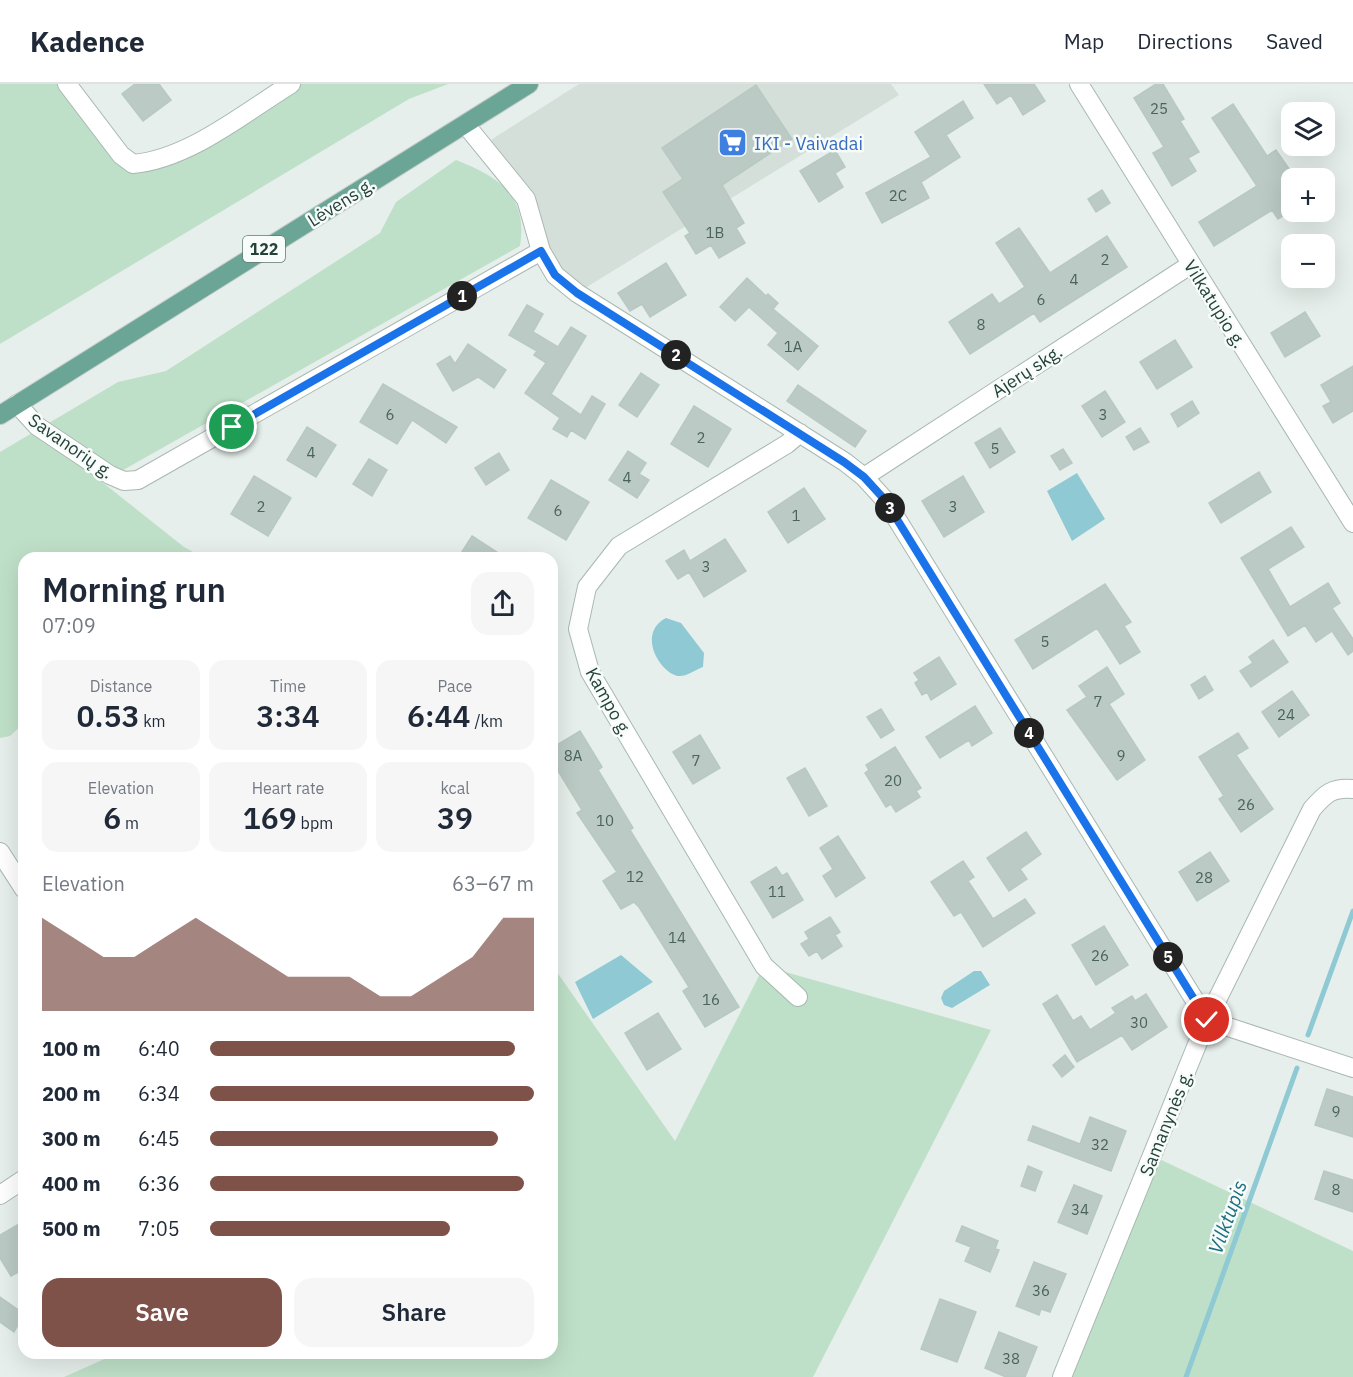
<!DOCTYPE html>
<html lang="en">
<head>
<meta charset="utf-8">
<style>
  body { margin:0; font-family:"IBM Plex Sans",sans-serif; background:#f6f6f7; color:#1f2937; height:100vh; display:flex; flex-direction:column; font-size:22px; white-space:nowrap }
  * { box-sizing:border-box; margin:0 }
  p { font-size:20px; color:#747a83 }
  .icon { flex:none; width:33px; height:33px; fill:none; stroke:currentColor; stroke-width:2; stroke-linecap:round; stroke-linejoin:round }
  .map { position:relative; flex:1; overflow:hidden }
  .side { position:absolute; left:18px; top:468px; width:540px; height:807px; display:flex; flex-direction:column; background:#fff; border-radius:18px; box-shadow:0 6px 24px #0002 }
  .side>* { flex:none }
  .buttons { position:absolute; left:1281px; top:18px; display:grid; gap:12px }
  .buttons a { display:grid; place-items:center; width:54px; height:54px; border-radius:12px; background:#fff; box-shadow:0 6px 24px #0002; font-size:30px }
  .pin { position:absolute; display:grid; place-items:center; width:51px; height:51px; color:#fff; margin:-26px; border:3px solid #fff; border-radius:50%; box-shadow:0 2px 6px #0007 }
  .km { position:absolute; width:30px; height:30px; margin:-15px; border-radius:50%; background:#222; color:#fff; font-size:16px; line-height:30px; text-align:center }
  .round { display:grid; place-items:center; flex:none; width:63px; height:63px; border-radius:18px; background:#f6f6f7 }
  .summary { display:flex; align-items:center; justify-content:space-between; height:102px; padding:0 24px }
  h1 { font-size:33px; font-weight:600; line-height:45px }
  .figures { display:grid; grid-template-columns:repeat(3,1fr); gap:9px; height:102px; padding:6px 24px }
  .figures div { display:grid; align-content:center; border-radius:15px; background:#f6f6f7; text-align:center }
  .figures b { font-size:30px; font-weight:600 }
  .figures small { font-size:16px; font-weight:400 }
  .figures p { font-size:16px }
  .chart { height:168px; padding:12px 24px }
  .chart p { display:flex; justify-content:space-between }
  .chart svg { width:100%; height:108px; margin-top:6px; fill:#7f5249; opacity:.7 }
  .action { display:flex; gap:12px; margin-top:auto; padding:12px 24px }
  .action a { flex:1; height:69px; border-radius:18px; background:#7f5249; color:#fff; font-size:24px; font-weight:600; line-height:69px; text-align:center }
  .action a+a { background:#f6f6f7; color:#1f2937 }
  ul { padding:0 24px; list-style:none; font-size:20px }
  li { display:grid; grid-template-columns:96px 72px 1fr; align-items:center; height:45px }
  li i { height:15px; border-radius:8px; background:#7f5249 }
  header { display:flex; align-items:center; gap:36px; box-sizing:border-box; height:84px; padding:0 30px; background:#fff; border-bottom:2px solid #e0e1e3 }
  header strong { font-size:28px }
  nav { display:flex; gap:33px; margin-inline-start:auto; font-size:21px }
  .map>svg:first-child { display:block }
  .built { fill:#d4dfda }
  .green { fill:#bfe0c8 }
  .water { fill:#8ec9d4 }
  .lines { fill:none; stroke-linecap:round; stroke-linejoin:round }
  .stream { stroke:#8ec9d4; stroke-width:5 }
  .building { fill:#bbcac4; stroke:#b8c9c2; stroke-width:1.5 }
  .minor-casing { stroke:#a8b8b2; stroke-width:20 }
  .major-casing { stroke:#c2cac8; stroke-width:20 }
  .minor { stroke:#fff; stroke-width:18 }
  .major { stroke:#6aa596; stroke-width:18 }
  .route-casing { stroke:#fff; stroke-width:12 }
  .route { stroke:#1a73e8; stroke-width:8 }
  .labels { text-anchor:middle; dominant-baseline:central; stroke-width:5; stroke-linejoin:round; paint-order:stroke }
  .number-label { font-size:15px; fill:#4a645c }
  .shield { fill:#f7fbf9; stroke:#637a73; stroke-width:1.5 }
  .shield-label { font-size:16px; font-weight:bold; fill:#24423a }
  .shop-label { font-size:18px; fill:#366cbe; stroke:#f7fbf9; text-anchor:start }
  .street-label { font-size:18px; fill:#24423a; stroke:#f7fbf9 }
  .water-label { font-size:20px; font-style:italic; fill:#1c6f80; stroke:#f7fbf9 }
</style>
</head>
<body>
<header>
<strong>Kadence</strong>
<nav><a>Map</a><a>Directions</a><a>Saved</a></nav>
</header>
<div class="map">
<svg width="1353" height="1293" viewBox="0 0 1353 1293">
  <rect width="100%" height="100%" fill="#e6efeb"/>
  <!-- built -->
  <path class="built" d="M 579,0 L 891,0 L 899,11 L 577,209 L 483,61 Z"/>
  <!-- green -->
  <path class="green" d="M 0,0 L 67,0 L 121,71 L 151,78 L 292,0 L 448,0 L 409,15 L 0,260 Z
    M 456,76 C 499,93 528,111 520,162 L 102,398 L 184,463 L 204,474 L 24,474 L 24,639 L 10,652 L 0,654 L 0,368 L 118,298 L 166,287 L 380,149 L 396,118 Z
    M 552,881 L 675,1057 L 764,882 L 991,946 L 813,1293 L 64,1293 L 118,1269 L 552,1269 Z
    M 1153,1072 L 1353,1167 L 1353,1293 L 1062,1293 Z"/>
  <!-- water -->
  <path class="water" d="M 1077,389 L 1105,435 L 1072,457 L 1047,407 Z
    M 666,534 L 681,539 L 704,569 L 703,583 C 697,585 687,592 680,592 C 662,592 635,550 666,534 Z
    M 621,871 L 653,898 L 593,935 L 575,898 Z
    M 974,887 L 981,887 L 990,901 L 952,924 L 944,921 L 941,914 L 944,907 Z"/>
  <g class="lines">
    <!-- stream -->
    <path class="stream" d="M 1308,951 L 1353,827
      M 1186,1293 L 1297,984"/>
  </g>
  <!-- building -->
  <path class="building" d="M 135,0 L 159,0 L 171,16 L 143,37 L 122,10 Z
    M 984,0 L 1034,0 L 1045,17 L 1023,31 L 1011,11 L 997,20 Z
    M 1156,0 L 1163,0 L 1184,35 L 1180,37 L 1199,68 L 1188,74 L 1196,87 L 1172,102 L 1153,69 L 1164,63 L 1134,14 Z
    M 756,1 L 792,55 L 722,101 L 744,139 L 736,144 L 745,159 L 719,174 L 711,161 L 696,170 L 685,152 L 690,149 L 663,108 L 683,95 L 662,64 Z
    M 963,17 L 973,34 L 946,51 L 960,73 L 921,98 L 929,114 L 882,139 L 866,109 L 931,73 L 915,48 Z
    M 1233,20 L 1267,72 L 1276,66 L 1292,89 L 1292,126 L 1278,135 L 1272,126 L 1214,162 L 1199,138 L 1257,102 L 1212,34 Z
    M 835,66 L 845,83 L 835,89 L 843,103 L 819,118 L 800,87 Z
    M 1102,106 L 1110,119 L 1096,128 L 1088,115 Z
    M 1019,144 L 1050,189 L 1107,152 L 1127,183 L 1040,238 L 1034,229 L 970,270 L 949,238 L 992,210 L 999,220 L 1025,203 L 996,159 Z
    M 666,179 L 686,211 L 650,233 L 642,220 L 630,227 L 618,209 Z
    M 747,194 L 766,212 L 768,210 L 778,219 L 773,225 L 818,262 L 798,286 L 768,261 L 778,249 L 749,223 L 735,237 L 720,223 Z
    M 527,221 L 543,230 L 533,248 L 558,263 L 571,243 L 586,252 L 551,310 L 581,331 L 592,312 L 605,320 L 585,355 L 571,346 L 567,353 L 553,345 L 560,334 L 525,309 L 546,279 L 534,271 L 537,267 L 509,251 Z
    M 1305,228 L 1320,252 L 1285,273 L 1271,249 Z
    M 1175,256 L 1192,283 L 1157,305 L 1140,278 Z
    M 468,260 L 506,286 L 494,304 L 478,293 L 453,307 L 437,280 L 450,272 L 455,280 Z
    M 1353,282 L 1353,327 L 1333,339 L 1323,322 L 1331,318 L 1321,301 Z
    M 641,289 L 659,301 L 637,333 L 619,321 Z
    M 383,300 L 457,343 L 446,359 L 412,336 L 397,360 L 360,338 Z
    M 798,301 L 866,347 L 855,363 L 787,317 Z
    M 1105,307 L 1125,338 L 1102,353 L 1082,322 Z
    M 1192,317 L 1199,329 L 1178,343 L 1171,330 Z
    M 694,322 L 731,345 L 708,383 L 671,360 Z
    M 307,343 L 336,361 L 316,393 L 287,376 Z
    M 1000,344 L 1015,368 L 990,384 L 975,359 Z
    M 1140,344 L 1149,358 L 1134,366 L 1126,353 Z
    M 1063,365 L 1072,379 L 1060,386 L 1051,372 Z
    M 628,367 L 646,379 L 639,390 L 649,396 L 637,414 L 609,396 Z
    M 499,369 L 509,386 L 486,401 L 475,384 Z
    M 369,375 L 387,386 L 372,412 L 353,400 Z
    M 1259,388 L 1271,408 L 1221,439 L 1209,419 Z
    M 254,392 L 291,414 L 268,452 L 231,430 Z
    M 963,392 L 984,428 L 944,453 L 922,417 Z
    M 551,396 L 589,418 L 566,456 L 528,434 Z
    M 804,404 L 825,435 L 788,459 L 768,428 Z
    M 1291,443 L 1304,463 L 1268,485 L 1290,523 L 1328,499 L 1340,519 L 1332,524 L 1353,555 L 1353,567 L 1348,571 L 1332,547 L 1316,558 L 1305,541 L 1288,552 L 1241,474 Z
    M 472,452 L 506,474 L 458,474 Z
    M 725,455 L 746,487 L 704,513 L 689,488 L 678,495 L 666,477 L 684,466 L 690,477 Z
    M 1105,500 L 1131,538 L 1124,542 L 1140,568 L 1120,580 L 1097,544 L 1033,585 L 1015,556 Z
    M 1273,556 L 1288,578 L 1251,603 L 1240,587 L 1253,579 L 1249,573 Z
    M 939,573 L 956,600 L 931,616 L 927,608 L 922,611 L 915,599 L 919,596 L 914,589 Z
    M 1107,583 L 1124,610 L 1109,620 L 1145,676 L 1117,696 L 1067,626 L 1087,613 L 1079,602 Z
    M 1205,592 L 1213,606 L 1199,615 L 1191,601 Z
    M 1292,607 L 1309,631 L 1279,653 L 1262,628 Z
    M 975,622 L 992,649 L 972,662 L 969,656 L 940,674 L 926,653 Z
    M 881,625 L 894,646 L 881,654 L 867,633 Z
    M 580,647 L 602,683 L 598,686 L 633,744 L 630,746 L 739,923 L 705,943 L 683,907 L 689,903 L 639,823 L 634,818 L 621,825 L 603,797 L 617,788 L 577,729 L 582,726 L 552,677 L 552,664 Z
    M 1238,649 L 1248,664 L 1236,671 L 1273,725 L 1241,748 L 1219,715 L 1224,712 L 1199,673 Z
    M 700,651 L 720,684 L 693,700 L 673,668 Z
    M 895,663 L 921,704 L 916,707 L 920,713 L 896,728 L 891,720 L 886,723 L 865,689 L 869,686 L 866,681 Z
    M 805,684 L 827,722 L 809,732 L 787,694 Z
    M 1026,748 L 1041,770 L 1020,785 L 1027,795 L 1009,807 L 987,774 Z
    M 838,752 L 865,794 L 836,813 L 823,792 L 833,785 L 820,764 Z
    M 1210,768 L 1229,797 L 1197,817 L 1179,788 Z
    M 963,777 L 974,793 L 968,797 L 993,835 L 1025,815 L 1035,829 L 983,863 L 961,828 L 954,832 L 931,798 Z
    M 776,783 L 782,792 L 787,789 L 803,816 L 773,834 L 751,798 Z
    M 830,833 L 840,848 L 835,851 L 842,862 L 822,875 L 817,867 L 809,872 L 801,860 L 809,855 L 805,848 Z
    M 1104,842 L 1128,881 L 1096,901 L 1072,861 Z
    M 1146,910 L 1167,943 L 1132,966 L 1122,951 L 1077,978 L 1043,920 L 1057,911 L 1073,937 L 1081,932 L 1090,946 L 1116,929 L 1112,924 L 1132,912 L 1135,917 Z
    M 658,929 L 681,965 L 647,986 L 625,949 Z
    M 1065,971 L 1074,983 L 1062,993 L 1053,981 Z
    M 1327,1005 L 1353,1013 L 1353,1053 L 1315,1041 Z
    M 1090,1033 L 1126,1047 L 1111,1087 L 1028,1056 L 1033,1042 L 1080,1060 Z
    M 1028,1082 L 1042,1088 L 1035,1107 L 1021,1102 Z
    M 1324,1087 L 1353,1096 L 1353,1128 L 1315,1115 Z
    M 1074,1101 L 1102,1112 L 1087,1150 L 1058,1138 Z
    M 24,1137 L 24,1185 L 11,1192 L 0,1174 L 0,1151 Z
    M 962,1142 L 998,1157 L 995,1165 L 999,1166 L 990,1188 L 965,1177 L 971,1163 L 956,1157 Z
    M 1034,1178 L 1066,1190 L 1050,1228 L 1041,1225 L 1039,1231 L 1016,1222 Z
    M 0,1213 L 24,1230 L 14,1248 L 0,1238 Z
    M 940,1215 L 976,1228 L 957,1278 L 921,1265 Z
    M 999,1248 L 1037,1263 L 1025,1293 L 1006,1293 L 985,1284 Z"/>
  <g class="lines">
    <defs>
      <path id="minor" d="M 67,0 L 121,71 L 133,80 C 189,75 244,29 291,0
        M 1079,0 L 1353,439
        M 465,40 L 526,115 L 541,167
        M 17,320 L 37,342 L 110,391 L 124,397 L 138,396 L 541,167 L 555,191 L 577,209 L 845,378 L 864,393 L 885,416 L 1207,936 L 1353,984
        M 864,393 L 1190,181
        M 0,768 L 24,805
        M 798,913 L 764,882 L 590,588 L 578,545 L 587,503 L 619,462 L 787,360 L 800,349
        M 0,1111 L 24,1095
        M 1062,1293 L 1207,936 L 1312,725 C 1325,710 1332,703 1353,705"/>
      <path id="major" d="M 0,331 L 529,0"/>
    </defs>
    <!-- minor casing -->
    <use href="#minor" class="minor-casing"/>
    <!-- major casing -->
    <use href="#major" class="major-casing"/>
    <!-- minor -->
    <use href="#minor" class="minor"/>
    <!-- major -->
    <use href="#major" class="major"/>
  </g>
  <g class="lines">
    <defs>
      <path id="route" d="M 232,343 L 541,167 L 555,191 L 577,209 L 844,378 L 864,393 L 885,416 L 1207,936"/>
    </defs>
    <!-- route casing -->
    <use href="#route" class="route-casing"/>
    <!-- route -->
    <use href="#route" class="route"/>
  </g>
  <!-- icons -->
  <defs>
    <symbol id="supermarket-square" viewBox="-11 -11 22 22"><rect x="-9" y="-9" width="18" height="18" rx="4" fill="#3f7fe0" stroke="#f7fbf9"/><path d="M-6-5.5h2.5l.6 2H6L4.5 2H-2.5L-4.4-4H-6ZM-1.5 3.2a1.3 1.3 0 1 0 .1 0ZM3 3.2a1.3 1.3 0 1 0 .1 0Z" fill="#fff"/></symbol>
  </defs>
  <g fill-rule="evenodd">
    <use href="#supermarket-square" x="716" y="42" width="33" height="33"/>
  </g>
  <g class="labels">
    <!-- number labels -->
    <g class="number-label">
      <text x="1159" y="24">25</text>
      <text x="898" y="111">2C</text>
      <text x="715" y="148">1B</text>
      <text x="1105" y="175">2</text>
      <text x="1074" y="195">4</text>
      <text x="1041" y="215">6</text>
      <text x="981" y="240">8</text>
      <text x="793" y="262">1A</text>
      <text x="390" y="330">6</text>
      <text x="1103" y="330">3</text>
      <text x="701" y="353">2</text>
      <text x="995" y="364">5</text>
      <text x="311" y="368">4</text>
      <text x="627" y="393">4</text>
      <text x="261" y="422">2</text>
      <text x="953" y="422">3</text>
      <text x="558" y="426">6</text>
      <text x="796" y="431">1</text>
      <text x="706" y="482">3</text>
      <text x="1045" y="557">5</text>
      <text x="1098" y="617">7</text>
      <text x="1286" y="630">24</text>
      <text x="573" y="671">8A</text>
      <text x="1121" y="671">9</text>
      <text x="696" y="676">7</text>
      <text x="893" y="696">20</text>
      <text x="1246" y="720">26</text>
      <text x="605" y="736">10</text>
      <text x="635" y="792">12</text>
      <text x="1204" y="793">28</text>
      <text x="777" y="807">11</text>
      <text x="677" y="853">14</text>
      <text x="1100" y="871">26</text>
      <text x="711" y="915">16</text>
      <text x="1139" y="938">30</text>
      <text x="1336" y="1027">9</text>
      <text x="1100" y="1060">32</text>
      <text x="1336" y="1105">8</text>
      <text x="1080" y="1125">34</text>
      <text x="1041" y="1206">36</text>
      <text x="1011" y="1274">38</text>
    </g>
    <!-- shield labels -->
    <rect class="shield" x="243" y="152" width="42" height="26" rx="4.5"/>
    <g class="shield-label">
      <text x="264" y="165">122</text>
    </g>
    <!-- shop labels -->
    <g class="shop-label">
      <text x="754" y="59">IKI - Vaivadai</text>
    </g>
    <!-- street labels -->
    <g class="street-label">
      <text transform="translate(341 118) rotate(-32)">Lėvens g.</text>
      <text transform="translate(1215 220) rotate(58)">Vilkatupio g.</text>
      <text transform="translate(1027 287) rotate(-33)">Ajerų skg.</text>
      <text transform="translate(71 362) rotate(35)">Savanorių g.</text>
      <text transform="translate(609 618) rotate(61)">Kampo g.</text>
      <text transform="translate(1166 1039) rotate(-68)">Samanynės g.</text>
    </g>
    <!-- water labels -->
    <g class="water-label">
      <text transform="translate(1227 1133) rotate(-70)">Vilktupis</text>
    </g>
  </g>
</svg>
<div class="buttons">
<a><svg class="icon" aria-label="layers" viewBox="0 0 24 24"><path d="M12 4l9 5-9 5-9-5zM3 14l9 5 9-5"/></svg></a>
<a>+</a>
<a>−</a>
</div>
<div class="pin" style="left:232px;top:343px;background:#1e9e55"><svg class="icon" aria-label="arrive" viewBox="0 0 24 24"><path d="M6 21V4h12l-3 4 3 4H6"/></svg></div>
<div class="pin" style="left:1207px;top:936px;background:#d93025"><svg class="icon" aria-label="check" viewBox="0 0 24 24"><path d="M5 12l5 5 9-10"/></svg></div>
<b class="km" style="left:462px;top:212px">1</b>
<b class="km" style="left:676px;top:271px">2</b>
<b class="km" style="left:890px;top:424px">3</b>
<b class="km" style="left:1029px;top:649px">4</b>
<b class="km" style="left:1168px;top:873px">5</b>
<section class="side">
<div class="summary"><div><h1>Morning run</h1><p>07:09</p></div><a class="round"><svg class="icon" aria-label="share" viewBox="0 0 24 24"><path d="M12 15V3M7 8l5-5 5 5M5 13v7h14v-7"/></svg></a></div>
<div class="figures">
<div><p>Distance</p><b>0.53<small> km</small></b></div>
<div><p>Time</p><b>3:34</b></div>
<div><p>Pace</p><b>6:44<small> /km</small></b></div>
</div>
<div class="figures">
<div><p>Elevation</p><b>6<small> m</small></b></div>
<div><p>Heart rate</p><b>169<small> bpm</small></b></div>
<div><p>kcal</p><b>39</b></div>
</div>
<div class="chart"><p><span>Elevation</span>63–67 m</p>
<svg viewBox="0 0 160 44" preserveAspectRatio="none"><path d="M0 44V6L10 14L20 22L30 22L40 14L50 6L60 14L70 22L80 30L90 30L100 30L110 38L120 38L130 30L140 22L150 6L160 6V44z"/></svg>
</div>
<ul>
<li><b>100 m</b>6:40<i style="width:94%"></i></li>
<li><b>200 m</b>6:34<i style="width:100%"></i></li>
<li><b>300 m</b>6:45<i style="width:89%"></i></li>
<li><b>400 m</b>6:36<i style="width:97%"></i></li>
<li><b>500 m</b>7:05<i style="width:74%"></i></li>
</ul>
<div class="action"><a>Save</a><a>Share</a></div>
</section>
</div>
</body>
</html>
